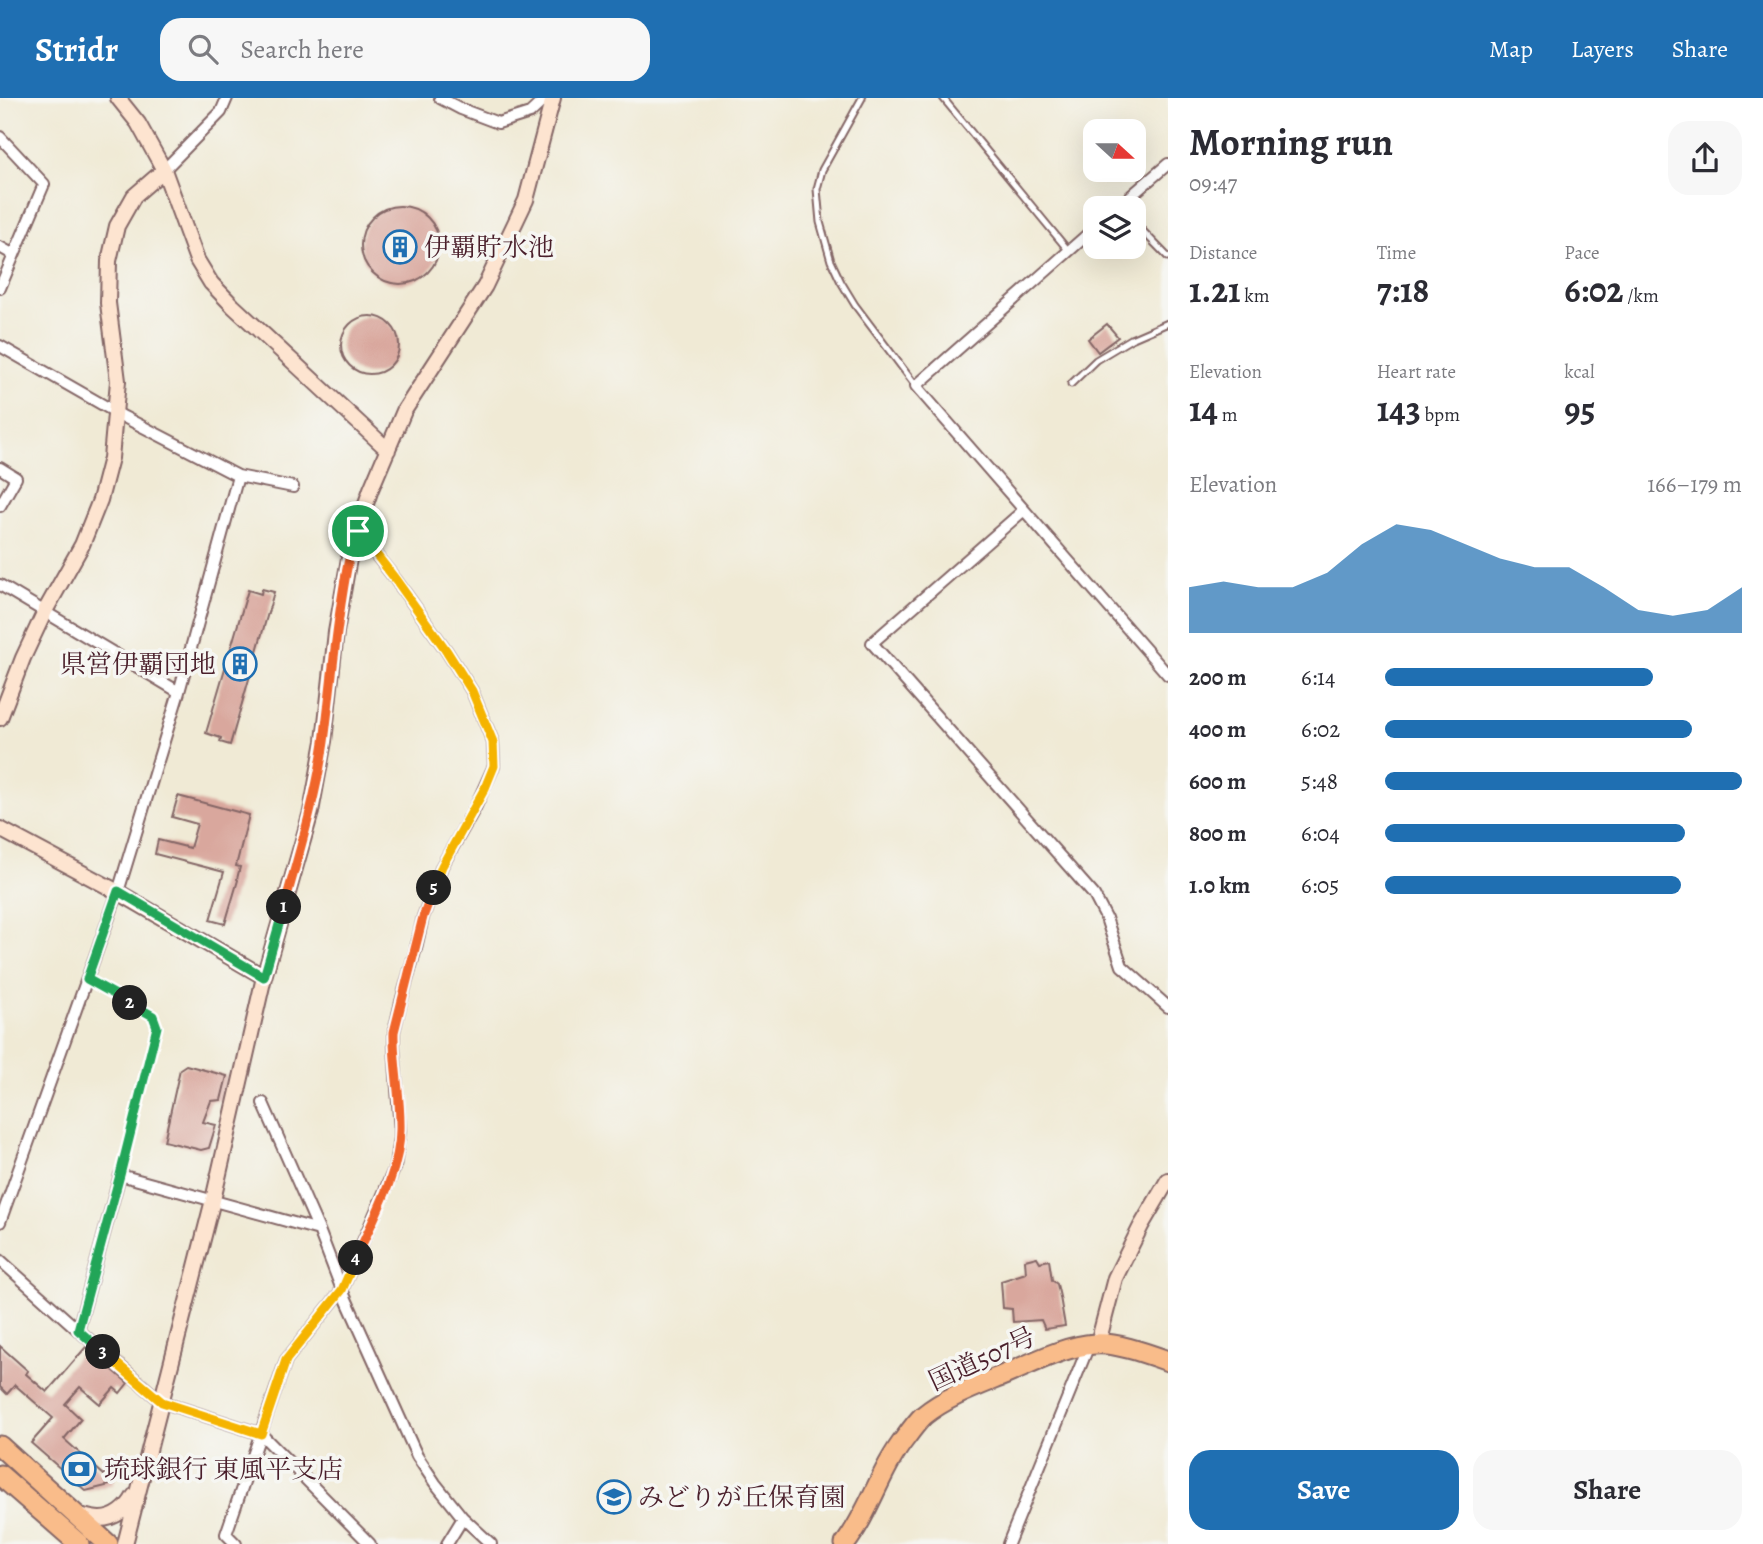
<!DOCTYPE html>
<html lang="en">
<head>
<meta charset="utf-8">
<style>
  body { margin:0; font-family:Alegreya,"Noto Serif JP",serif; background:#f7f7f7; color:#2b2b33; height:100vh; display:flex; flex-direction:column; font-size:26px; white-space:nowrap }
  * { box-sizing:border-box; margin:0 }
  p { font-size:23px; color:#7c7c81 }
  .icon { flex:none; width:38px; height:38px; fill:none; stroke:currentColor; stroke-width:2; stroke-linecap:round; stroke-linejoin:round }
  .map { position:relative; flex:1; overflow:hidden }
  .panel { display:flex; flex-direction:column; background:#fff; width:595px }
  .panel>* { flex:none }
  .needle { width:46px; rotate:111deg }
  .buttons { position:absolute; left:1083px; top:21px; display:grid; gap:14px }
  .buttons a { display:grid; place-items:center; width:63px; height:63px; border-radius:14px; background:#fff; box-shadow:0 7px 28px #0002; font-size:35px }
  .pin { position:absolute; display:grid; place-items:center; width:60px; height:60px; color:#fff; margin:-30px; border:4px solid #fff; border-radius:50%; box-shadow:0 2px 7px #0007 }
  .km { position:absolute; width:35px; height:35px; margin:-18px; border-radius:50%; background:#222; color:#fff; font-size:19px; line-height:35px; text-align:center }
  .round { display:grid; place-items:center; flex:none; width:74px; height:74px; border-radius:21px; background:#f7f7f7 }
  .summary { display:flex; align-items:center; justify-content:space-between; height:119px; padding:0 21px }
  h1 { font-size:38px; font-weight:600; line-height:52px }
  .figures { display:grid; grid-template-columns:repeat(3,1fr); gap:10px; height:119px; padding:7px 21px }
  .figures div { display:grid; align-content:center }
  .figures b { font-size:35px; font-weight:600 }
  .figures small { font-size:19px; font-weight:400 }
  .figures p { font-size:19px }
  .chart { height:196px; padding:14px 21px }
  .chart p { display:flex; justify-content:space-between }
  .chart svg { width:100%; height:126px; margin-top:7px; fill:#1f6fb2; opacity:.7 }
  .primary-button { display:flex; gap:14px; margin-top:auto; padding:14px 21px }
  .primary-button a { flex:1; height:80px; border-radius:21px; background:#1f6fb2; color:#fff; font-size:28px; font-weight:600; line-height:80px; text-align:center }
  .primary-button a+a { background:#f7f7f7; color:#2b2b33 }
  ul { padding:0 21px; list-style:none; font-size:23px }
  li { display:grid; grid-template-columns:112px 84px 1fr; align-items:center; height:52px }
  li i { height:18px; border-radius:9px; background:#1f6fb2 }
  header { display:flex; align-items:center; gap:42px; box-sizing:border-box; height:98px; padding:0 35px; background:#1f6fb2; color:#fff }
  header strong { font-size:33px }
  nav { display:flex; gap:38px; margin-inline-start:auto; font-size:24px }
  .search { width:490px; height:63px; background:#f7f7f7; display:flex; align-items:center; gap:18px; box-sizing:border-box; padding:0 24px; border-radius:21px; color:#7c7c81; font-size:26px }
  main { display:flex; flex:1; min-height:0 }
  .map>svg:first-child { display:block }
  .building { fill:#d9a79d }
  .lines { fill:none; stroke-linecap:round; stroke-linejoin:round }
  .lane-casing { stroke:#846666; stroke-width:9 }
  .street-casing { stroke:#846666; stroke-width:14 }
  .secondary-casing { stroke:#846666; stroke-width:18 }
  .highway-casing { stroke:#846666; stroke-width:23 }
  .lane { stroke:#fff; stroke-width:5 }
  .street { stroke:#fff; stroke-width:10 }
  .secondary { stroke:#fde4d0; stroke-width:14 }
  .highway { stroke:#f9bc8a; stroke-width:19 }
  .split-1-casing { stroke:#fff; stroke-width:14 }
  .split-2-casing { stroke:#fff; stroke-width:14 }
  .split-3-casing { stroke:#fff; stroke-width:14 }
  .split-4-casing { stroke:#fff; stroke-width:14 }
  .split-5-casing { stroke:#fff; stroke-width:14 }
  .split-6-casing { stroke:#fff; stroke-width:14 }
  .split-1 { stroke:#f0652b; stroke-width:9 }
  .split-2 { stroke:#22a559; stroke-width:9 }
  .split-3 { stroke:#22a559; stroke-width:9 }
  .split-4 { stroke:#f5b400; stroke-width:9 }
  .split-5 { stroke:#f0652b; stroke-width:9 }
  .split-6 { stroke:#f5b400; stroke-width:9 }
  .labels { text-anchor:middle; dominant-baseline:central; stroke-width:7; stroke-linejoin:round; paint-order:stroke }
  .poi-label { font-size:26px; fill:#4a1f2b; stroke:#f6f6f2; text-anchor:start }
  .street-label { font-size:26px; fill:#4a1f2b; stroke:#f6f6f2 }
</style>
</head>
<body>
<header>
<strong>Stridr</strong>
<div class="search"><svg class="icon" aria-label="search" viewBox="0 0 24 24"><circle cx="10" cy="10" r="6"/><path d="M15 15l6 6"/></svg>Search here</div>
<nav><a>Map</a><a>Layers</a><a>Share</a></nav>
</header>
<main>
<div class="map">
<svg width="1168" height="1446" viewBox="0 0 1168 1446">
  <rect width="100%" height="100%" fill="#f6f6f2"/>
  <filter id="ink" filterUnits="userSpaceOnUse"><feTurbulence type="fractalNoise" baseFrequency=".0143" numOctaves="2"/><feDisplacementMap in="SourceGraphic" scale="14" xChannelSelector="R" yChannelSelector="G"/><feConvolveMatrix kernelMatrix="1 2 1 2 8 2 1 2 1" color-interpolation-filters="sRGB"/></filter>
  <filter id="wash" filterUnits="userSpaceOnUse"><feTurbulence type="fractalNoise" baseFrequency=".00686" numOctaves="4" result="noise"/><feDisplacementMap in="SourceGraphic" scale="28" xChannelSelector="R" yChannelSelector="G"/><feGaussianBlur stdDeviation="1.57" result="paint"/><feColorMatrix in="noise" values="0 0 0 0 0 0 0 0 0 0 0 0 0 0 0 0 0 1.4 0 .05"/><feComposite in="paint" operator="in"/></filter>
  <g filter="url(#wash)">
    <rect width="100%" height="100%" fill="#f0ead5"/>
    <g id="blocks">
      <!-- building -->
      <path class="building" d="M361 147a39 39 0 1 1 78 0a39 39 0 1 1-78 0Z
        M341 247a29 29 0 1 1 58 0a29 29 0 1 1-58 0Z
        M 1107,226 L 1118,239 L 1098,254 L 1088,241 Z
        M 262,491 L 274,494 L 230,647 L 220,644 L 221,640 L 206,635 L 248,492 L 261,496 Z
        M 178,698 L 249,717 L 236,768 L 240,769 L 237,781 L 238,782 L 225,826 L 210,822 L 224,774 L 155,756 L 158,742 L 190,750 L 197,726 L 172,719 Z
        M 186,967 L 227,978 L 221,1002 L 211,1003 L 203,1024 L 216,1027 L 209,1050 L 201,1052 L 164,1043 L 180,971 Z
        M 1037,1159 L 1040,1164 L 1049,1162 L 1052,1182 L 1057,1186 L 1060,1199 L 1065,1228 L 1045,1231 L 1041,1222 L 1013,1224 L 1012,1211 L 1003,1210 L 1001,1183 L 1026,1175 L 1025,1162 Z
        M 0,1248 L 28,1273 L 26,1276 L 47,1294 L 86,1249 L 128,1285 L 120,1295 L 114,1290 L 100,1306 L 80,1289 L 65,1306 L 81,1321 L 64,1341 L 104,1377 L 106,1375 L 115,1381 L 112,1384 L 114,1386 L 86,1393 L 31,1345 L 53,1320 L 15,1287 L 7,1296 L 0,1289 Z"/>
    </g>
  </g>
  <g filter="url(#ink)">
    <use href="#blocks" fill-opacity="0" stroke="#846666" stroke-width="2"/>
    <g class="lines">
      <defs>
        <path id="lane" d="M 862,0 L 822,72 L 817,91 L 820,124 L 831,163 L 841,184 L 855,207 L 916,288
          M 943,0 L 1068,152
          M 1134,124 L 1168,159
          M 1071,286 L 1096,262 L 1131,241 L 1168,225
          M 87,881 L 153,918 L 157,929 L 120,1077"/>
        <path id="street" d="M 440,0 L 461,11 L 498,25 L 530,15 L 546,0
          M 0,39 L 44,86 L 0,190
          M 164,72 L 221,14 L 227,0
          M 1117,110 L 1168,66
          M 1096,129 L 916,288 L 1168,577
          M 0,149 L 14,157
          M 0,248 L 124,319 L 238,378 L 293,389
          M 0,370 L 16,380 L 0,408
          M 1024,412 L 872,545 L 1094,797 L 1106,820 L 1122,868 L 1168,909
          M 0,487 L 179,594
          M 263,1005 L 319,1132
          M 0,1124 L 118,794 L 179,594 L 238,378
          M 0,1162 L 78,1232 L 162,1304 L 261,1336 L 370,1446
          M 78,1232 L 120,1077 L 319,1132 L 342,1192 L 417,1358 L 435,1385 L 463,1420 L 491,1446
          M 236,1446 L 226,1436 L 286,1262 L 342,1192 L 395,1069 L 400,1033 L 394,948 L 394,934 L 401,904 L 416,850 L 423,819 L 442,768 L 475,710 L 494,668 L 493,644 L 472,593 L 446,552 L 396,482 L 358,434
          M 447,1446 L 463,1420
          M 1008,1446 L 1089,1247"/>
        <path id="secondary" d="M 118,0 L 138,25 L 164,72 L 197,162 L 211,185 L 233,208 L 388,352
          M 0,620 L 23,560 L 45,513 L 82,447 L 100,402 L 111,360 L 118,283 L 108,205 L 109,163 L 117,128 L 134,98 L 164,72
          M 0,731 L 118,794 L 264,879
          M 1098,1245 L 1115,1180 L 1141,1128 L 1168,1082
          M 76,1416 C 84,1418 93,1421 100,1421 C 115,1421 128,1410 134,1398
          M 125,1446 L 213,1102 L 264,879 L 311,714 L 324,643 L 336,534 L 351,449 L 371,391 L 404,313 L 485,188 L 526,102 L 553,0"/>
        <path id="highway" d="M 0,1348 L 108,1446
          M 0,1377 L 79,1446
          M 845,1446 C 870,1413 880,1372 906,1339 C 911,1332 917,1324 923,1318 C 946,1299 977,1288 1004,1277 C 1033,1265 1064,1248 1095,1246 C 1116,1244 1148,1256 1168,1263"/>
      </defs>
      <!-- lane casing -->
      <use href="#lane" class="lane-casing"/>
      <!-- street casing -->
      <use href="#street" class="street-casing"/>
      <!-- secondary casing -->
      <use href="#secondary" class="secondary-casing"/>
      <!-- highway casing -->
      <use href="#highway" class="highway-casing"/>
      <!-- lane -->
      <use href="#lane" class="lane"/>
      <!-- street -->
      <use href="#street" class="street"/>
      <!-- secondary -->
      <use href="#secondary" class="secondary"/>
      <!-- highway -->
      <use href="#highway" class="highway"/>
    </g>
  </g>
  <g class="lines" filter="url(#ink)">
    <defs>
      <path id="split-1" d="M 284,809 C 299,755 316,700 324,644 C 330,598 334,552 341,506 C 345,481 348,457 358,433"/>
      <path id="split-2" d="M 130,905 L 87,881 L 118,793 L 264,879 L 284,809"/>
      <path id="split-3" d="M 103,1254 L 78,1232 L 120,1077 L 157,929 L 153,918 L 130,905"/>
      <path id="split-4" d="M 103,1254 L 162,1304 L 261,1336 L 286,1262 L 342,1192 L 356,1160"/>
      <path id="split-5" d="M 356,1160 C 373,1121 400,1074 400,1032 C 401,999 393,966 394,934 L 423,819 L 434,790"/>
      <path id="split-6" d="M 358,433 L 396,482 L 446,552 L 472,593 L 493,644 L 494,668 L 485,690 L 442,768 L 434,790"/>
    </defs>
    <!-- split-1 casing -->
    <use href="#split-1" class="split-1-casing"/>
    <!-- split-2 casing -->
    <use href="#split-2" class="split-2-casing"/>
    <!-- split-3 casing -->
    <use href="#split-3" class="split-3-casing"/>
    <!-- split-4 casing -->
    <use href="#split-4" class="split-4-casing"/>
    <!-- split-5 casing -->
    <use href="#split-5" class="split-5-casing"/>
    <!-- split-6 casing -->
    <use href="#split-6" class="split-6-casing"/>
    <!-- split-1 -->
    <use href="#split-1" class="split-1"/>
    <!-- split-2 -->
    <use href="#split-2" class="split-2"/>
    <!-- split-3 -->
    <use href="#split-3" class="split-3"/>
    <!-- split-4 -->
    <use href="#split-4" class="split-4"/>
    <!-- split-5 -->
    <use href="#split-5" class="split-5"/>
    <!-- split-6 -->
    <use href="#split-6" class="split-6"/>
  </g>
  <!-- icons -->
  <defs>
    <symbol id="building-ring" viewBox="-11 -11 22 22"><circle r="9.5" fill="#f6f6f2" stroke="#1f6fb2" stroke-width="1.5"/><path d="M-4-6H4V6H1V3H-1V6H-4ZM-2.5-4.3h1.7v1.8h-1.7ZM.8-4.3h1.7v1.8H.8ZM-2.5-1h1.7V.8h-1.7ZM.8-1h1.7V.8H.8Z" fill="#1f6fb2"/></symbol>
    <symbol id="bank-ring" viewBox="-11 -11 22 22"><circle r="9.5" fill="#f6f6f2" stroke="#1f6fb2" stroke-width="1.5"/><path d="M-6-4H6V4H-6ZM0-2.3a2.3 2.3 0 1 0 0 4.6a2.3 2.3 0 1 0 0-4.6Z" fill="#1f6fb2"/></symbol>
    <symbol id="school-ring" viewBox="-11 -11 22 22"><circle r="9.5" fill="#f6f6f2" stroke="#1f6fb2" stroke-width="1.5"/><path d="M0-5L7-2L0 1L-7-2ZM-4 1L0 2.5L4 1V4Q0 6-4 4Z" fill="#1f6fb2"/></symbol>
  </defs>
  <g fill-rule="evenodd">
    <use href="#building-ring" x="381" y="130" width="38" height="38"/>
    <use href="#building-ring" x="221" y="547" width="38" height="38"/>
    <use href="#bank-ring" x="60" y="1352" width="38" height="38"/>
    <use href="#school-ring" x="595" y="1380" width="38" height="38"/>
  </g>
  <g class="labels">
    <!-- poi labels -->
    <g class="poi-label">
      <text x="424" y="149">伊覇貯水池</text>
      <text x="216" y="566" text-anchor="end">県営伊覇団地</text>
      <text x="104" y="1371">琉球銀行 東風平支店</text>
      <text x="638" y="1399">みどりが丘保育園</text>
    </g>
    <!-- street labels -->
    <g class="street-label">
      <text transform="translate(982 1261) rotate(-25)">国道507号</text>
    </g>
  </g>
</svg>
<div class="buttons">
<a><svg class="needle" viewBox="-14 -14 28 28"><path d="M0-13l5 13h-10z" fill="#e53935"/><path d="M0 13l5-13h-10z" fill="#7c7c81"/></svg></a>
<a><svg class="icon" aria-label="layers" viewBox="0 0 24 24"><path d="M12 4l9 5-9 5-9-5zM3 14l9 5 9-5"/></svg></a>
</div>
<div class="pin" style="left:358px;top:433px;background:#1e9e55"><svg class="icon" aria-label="arrive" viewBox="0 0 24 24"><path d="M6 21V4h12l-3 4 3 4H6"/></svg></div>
<b class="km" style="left:284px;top:809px">1</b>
<b class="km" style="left:130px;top:905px">2</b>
<b class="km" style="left:103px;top:1254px">3</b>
<b class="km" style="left:356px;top:1160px">4</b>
<b class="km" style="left:434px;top:790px">5</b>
</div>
<section class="panel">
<div class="summary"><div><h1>Morning run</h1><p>09:47</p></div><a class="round"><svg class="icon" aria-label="share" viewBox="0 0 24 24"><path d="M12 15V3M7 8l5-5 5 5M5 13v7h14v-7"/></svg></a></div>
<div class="figures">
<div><p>Distance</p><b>1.21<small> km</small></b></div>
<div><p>Time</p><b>7:18</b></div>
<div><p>Pace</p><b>6:02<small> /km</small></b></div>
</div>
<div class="figures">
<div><p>Elevation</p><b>14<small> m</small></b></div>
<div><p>Heart rate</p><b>143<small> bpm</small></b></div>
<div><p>kcal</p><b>95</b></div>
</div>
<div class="chart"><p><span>Elevation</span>166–179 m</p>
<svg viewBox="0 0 160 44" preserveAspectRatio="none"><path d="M0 44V28L10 26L20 28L30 28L40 23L50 13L60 6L70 8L80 13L90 18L100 21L110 21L120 28L130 36L140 38L150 36L160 28V44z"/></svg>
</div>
<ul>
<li><b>200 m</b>6:14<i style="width:75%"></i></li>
<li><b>400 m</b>6:02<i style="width:86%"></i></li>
<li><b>600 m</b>5:48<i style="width:100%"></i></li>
<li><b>800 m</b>6:04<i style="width:84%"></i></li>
<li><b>1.0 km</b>6:05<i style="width:83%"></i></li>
</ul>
<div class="primary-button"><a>Save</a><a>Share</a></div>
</section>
</main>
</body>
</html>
